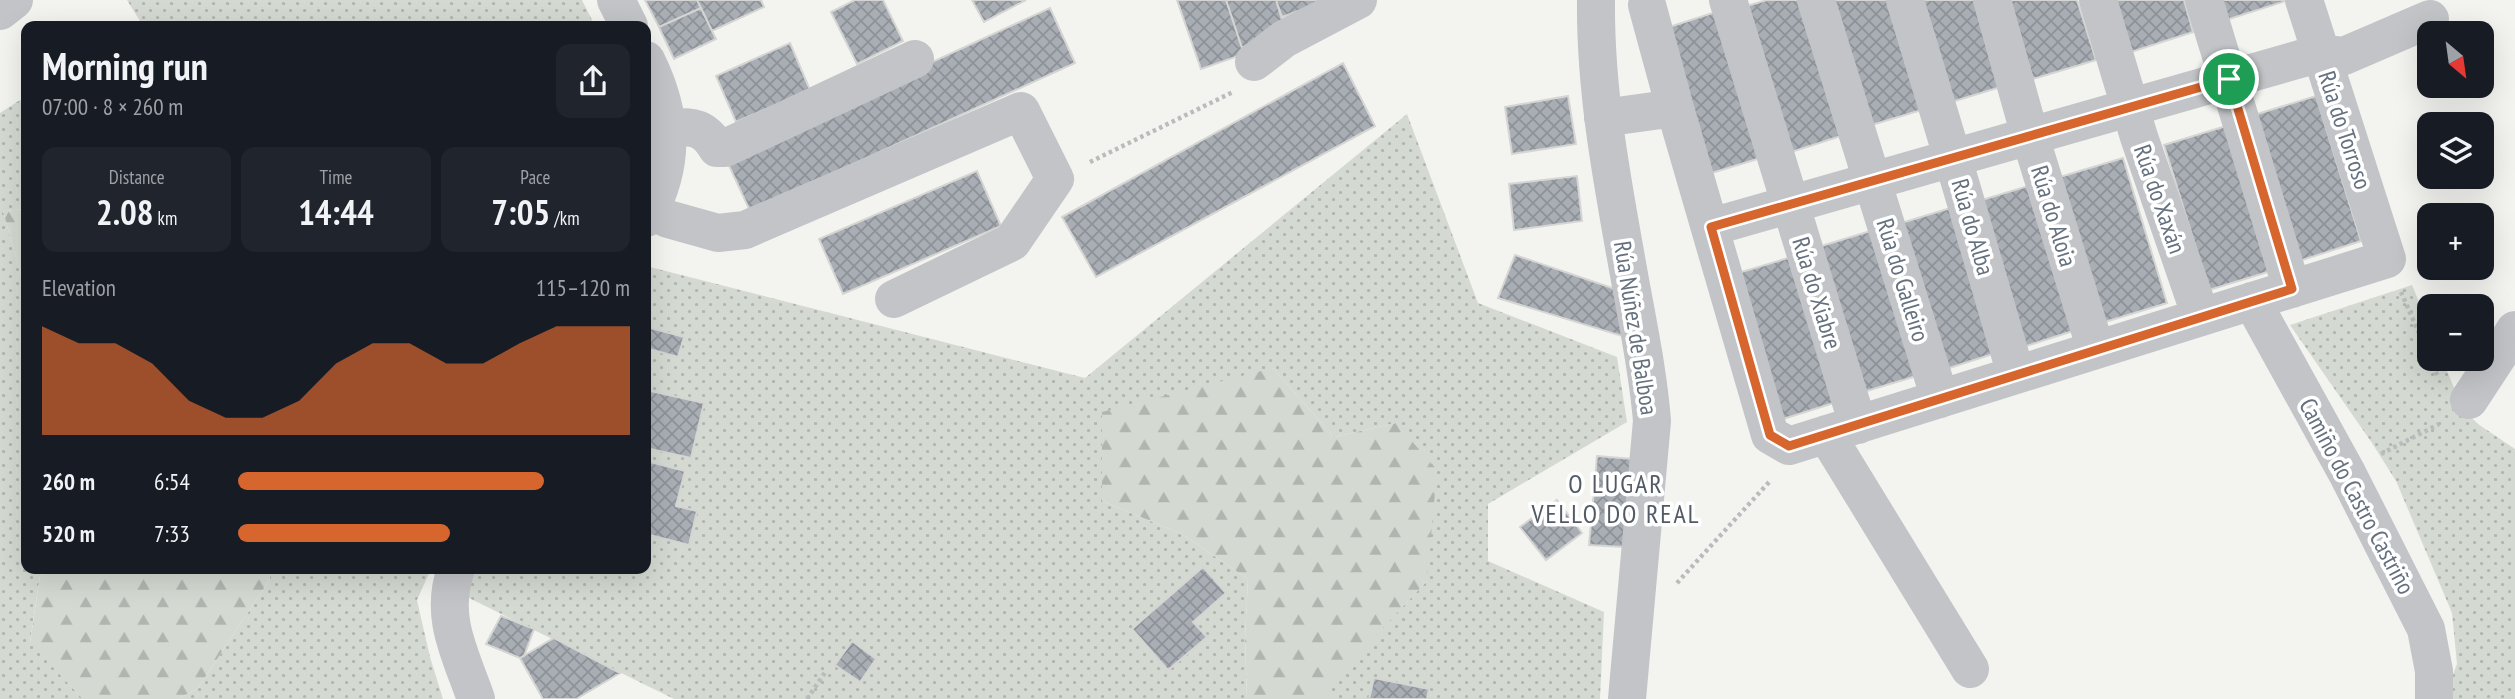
<!DOCTYPE html>
<html lang="en">
<head>
<meta charset="utf-8">
<style>
  body { margin:0; font-family:"PT Sans Narrow",sans-serif; background:#20242c; color:#f1f3f6; height:100vh; display:flex; flex-direction:column; font-size:26px; white-space:nowrap }
  * { box-sizing:border-box; margin:0 }
  p { font-size:23px; color:#9ea1a6 }
  .icon { flex:none; width:38px; height:38px; fill:none; stroke:currentColor; stroke-width:2; stroke-linecap:round; stroke-linejoin:round }
  .map { position:relative; flex:1; overflow:hidden }
  .drawer { position:absolute; left:21px; top:21px; width:630px; height:553px; display:flex; flex-direction:column; background:#171b24; border-radius:14px; box-shadow:0 7px 28px #0002 }
  .drawer>* { flex:none }
  .needle { width:46px; rotate:151deg }
  .controls { position:absolute; left:2417px; top:21px; display:grid; gap:14px }
  .controls a { display:grid; place-items:center; width:77px; height:77px; border-radius:14px; background:#171b24; box-shadow:0 7px 28px #0002; font-size:35px }
  .pin { position:absolute; display:grid; place-items:center; width:60px; height:60px; color:#fff; margin:-30px; border:4px solid #fff; border-radius:50%; box-shadow:0 2px 7px #0007 }
  .round { display:grid; place-items:center; flex:none; width:74px; height:74px; border-radius:14px; background:#20242c }
  .summary { display:flex; align-items:center; justify-content:space-between; height:119px; padding:0 21px }
  h1 { font-size:38px; font-weight:700; line-height:52px }
  .stats { display:grid; grid-template-columns:repeat(3,1fr); gap:10px; height:119px; padding:7px 21px }
  .stats div { display:grid; align-content:center; border-radius:14px; background:#20242c; text-align:center }
  .stats b { font-size:35px; font-weight:700 }
  .stats small { font-size:19px; font-weight:400 }
  .stats p { font-size:19px }
  .chart { height:196px; padding:14px 21px }
  .chart p { display:flex; justify-content:space-between }
  .chart svg { width:100%; height:126px; margin-top:7px; fill:#d6652e; opacity:.7 }
  ul { padding:0 21px; list-style:none; font-size:23px }
  li { display:grid; grid-template-columns:112px 84px 1fr; align-items:center; height:52px }
  li i { height:18px; border-radius:9px; background:#d6652e }
  .map>svg:first-child { display:block }
  .green { fill:url(#green-dots) }
  .forest { fill:url(#forest-firs) }
  .building { fill:url(#building-cross-hatch); stroke:#d5d5d3; stroke-width:2 }
  .lines { fill:none; stroke-linecap:round; stroke-linejoin:round }
  .path { stroke:#b9bbbd; stroke-width:4.5; stroke-dasharray:3.5 3.5; stroke-linecap:butt }
  .minor { stroke:#c2c4c8; stroke-width:38 }
  .route-casing { stroke:#fff; stroke-width:14 }
  .route { stroke:#d6652e; stroke-width:9 }
  .labels { text-anchor:middle; dominant-baseline:central; stroke-width:7; stroke-linejoin:round; paint-order:stroke }
  .street-label { font-size:24px; fill:#65717f; stroke:#fff }
  .neighbourhood-label { font-size:26px; letter-spacing:2px; fill:#525b65; stroke:#fff }
</style>
</head>
<body>
<div class="map">
<svg width="2515" height="699" viewBox="0 0 2515 699">
  <defs>
    <pattern id="green-dots" width="8" height="8" patternUnits="userSpaceOnUse" patternTransform="scale(1.75)"><rect width="8" height="8" fill="#d4dad1"/><path d="M2 2h.1M6 6h.1" fill="none" stroke="#b0b5af" stroke-width="1.8" stroke-linecap="round"/></pattern>
    <pattern id="forest-firs" width="22" height="20" patternUnits="userSpaceOnUse" patternTransform="scale(1.75)"><rect width="22" height="20" fill="#d4dad1"/><path d="M5 1l3.5 6h-7zM16 11l3.5 6h-7z" fill="#b0b5af"/></pattern>
    <pattern id="building-cross-hatch" width="8" height="8" patternUnits="userSpaceOnUse" patternTransform="scale(1.75)"><rect width="8" height="8" fill="#a8aeb4"/><path d="M0 0l8 8M0 8l8-8" fill="none" stroke="#8c9298"/></pattern>
  </defs>
  <rect width="100%" height="100%" fill="#f3f4f0"/>
  <!-- green -->
  <path class="green" d="M 127,0 L 582,0 L 595,26 L 143,26 Z
    M 20,100 L 26,105 L 26,209 L 3,211 L 26,293 L 26,569 L 41,569 L 30,642 L 83,699 L 0,699 L 0,113 Z
    M 1407,114 L 1478,303 L 1617,357 L 1627,422 L 1488,504 L 1488,561 L 1604,612 L 1600,699 L 1330,699 L 1330,683 L 1427,581 L 1396,423 L 1334,437 L 1273,368 L 1102,501 L 1182,534 L 1248,579 L 1245,638 L 1247,699 L 674,699 L 465,596 L 464,569 L 646,569 L 646,266 L 1085,378 Z
    M 2412,285 L 2429,326 L 2429,359 L 2442,359 L 2463,409 L 2478,424 L 2515,449 L 2515,699 L 2450,699 L 2450,682 L 2457,664 L 2452,613 L 2396,481 L 2372,443 L 2290,325 Z
    M 269,569 L 431,569 L 417,600 L 430,657 L 443,699 L 178,699 L 198,688 L 270,579 Z"/>
  <!-- forest -->
  <path class="forest" d="M 26,209 L 26,293 L 3,211 Z
    M 1273,368 L 1334,437 L 1396,423 L 1437,470 L 1427,581 L 1331,683 L 1330,699 L 1247,699 L 1245,638 L 1248,579 L 1182,534 L 1102,501 L 1102,412 Z
    M 41,569 L 269,569 L 270,579 L 198,688 L 178,699 L 83,699 L 30,643 Z"/>
  <!-- building -->
  <path class="building" d="M 645,0 L 697,0 L 701,8 L 659,27 Z
    M 697,0 L 761,0 L 764,7 L 712,31 Z
    M 855,0 L 883,0 L 903,41 L 857,64 L 831,12 Z
    M 972,0 L 1026,0 L 984,22 Z
    M 1177,0 L 1226,0 L 1244,54 L 1201,69 Z
    M 1226,0 L 1276,0 L 1284,26 L 1242,48 Z
    M 1276,0 L 1317,0 L 1318,4 L 1282,17 Z
    M 1767,0 L 1805,0 L 1847,134 L 1785,154 L 1740,8 Z
    M 1826,0 L 1894,0 L 1928,108 L 1865,127 Z
    M 1913,0 L 1981,0 L 2007,85 L 1945,104 Z
    M 2009,0 L 2077,0 L 2096,60 L 2033,79 Z
    M 2115,0 L 2184,0 L 2193,32 L 2131,52 Z
    M 2220,0 L 2289,0 L 2226,20 Z
    M 701,8 L 716,39 L 674,59 L 659,27 Z
    M 1050,8 L 1075,63 L 750,211 L 725,157 Z
    M 1722,10 L 1767,156 L 1705,175 L 1660,30 Z
    M 790,43 L 810,90 L 736,122 L 716,76 Z
    M 1343,63 L 1375,126 L 1096,277 L 1062,217 Z
    M 1568,96 L 1576,144 L 1512,154 L 1505,107 Z
    M 2316,96 L 2361,241 L 2299,261 L 2254,115 Z
    M 2226,126 L 2271,271 L 2209,290 L 2164,145 Z
    M 2123,158 L 2167,303 L 2105,322 L 2060,177 Z
    M 977,171 L 1001,226 L 843,294 L 819,239 Z
    M 1577,176 L 1582,221 L 1514,230 L 1509,184 Z
    M 2035,184 L 2079,329 L 2017,349 L 1972,203 Z
    M 1957,206 L 2002,351 L 1940,371 L 1895,225 Z
    M 1877,229 L 1923,374 L 1860,393 L 1815,248 Z
    M 1515,255 L 1621,291 L 1622,336 L 1498,298 Z
    M 1798,255 L 1843,400 L 1780,420 L 1735,274 Z
    M 647,327 L 684,337 L 678,357 L 646,348 Z
    M 646,390 L 704,403 L 691,458 L 646,448 Z
    M 1597,456 L 1632,459 L 1624,547 L 1589,545 Z
    M 646,461 L 685,471 L 676,506 L 697,511 L 689,545 L 646,534 Z
    M 1557,500 L 1582,533 L 1546,560 L 1520,527 Z
    M 1203,567 L 1226,593 L 1193,622 L 1207,637 L 1168,670 L 1132,629 Z
    M 501,616 L 534,629 L 524,656 L 520,658 L 486,644 Z
    M 554,638 L 620,673 L 576,699 L 543,699 L 520,658 Z
    M 852,641 L 876,659 L 860,682 L 835,665 Z
    M 1374,678 L 1429,689 L 1427,699 L 1369,699 Z"/>
  <g class="lines">
    <!-- path -->
    <path class="path" d="M 1090,162 L 1233,92
      M 2401,292 L 2429,356
      M 2430,359 L 2438,377
      M 2381,454 L 2439,424
      M 1677,583 L 1770,481
      M 807,699 L 826,671"/>
    <!-- minor -->
    <path class="minor" d="M 616,0 L 629,26
      M 1596,0 C 1595,91 1612,180 1628,269 C 1637,320 1648,370 1652,421 L 1627,699
      M 1728,0 L 1858,425
      M 1816,0 L 1940,399
      M 1905,0 L 1962,189 L 2012,361 L 2013,376
      M 1992,0 L 2030,136 L 2096,350
      M 2098,0 L 2139,137 L 2201,317
      M 2204,0 L 2292,289
      M 1647,5 L 1675,108
      M 0,11 L 14,0
      M 646,60 C 673,114 676,164 646,218
      M 1254,62 L 1284,39 L 1358,0
      M 1603,118 L 1675,108 L 1770,435 L 1789,446 L 2387,259 L 2304,0
      M 667,127 C 692,127 703,125 717,148 L 725,148 L 915,59
      M 650,210 L 668,219 L 718,233 L 745,230 L 1021,111 L 1055,179 L 1012,242 L 894,299
      M 1711,227 L 2321,53 L 2344,56 L 2430,19
      M 2252,301 L 2347,473 L 2426,629 L 2434,671 L 2434,699
      M 2469,400 L 2515,330
      M 1826,434 L 1970,669
      M 456,569 C 439,617 460,653 476,699"/>
  </g>
  <g class="lines">
    <defs>
      <path id="route" d="M 2229,79 L 2292,289 L 1789,446 L 1770,435 L 1711,227 Z"/>
    </defs>
    <!-- route casing -->
    <use href="#route" class="route-casing"/>
    <!-- route -->
    <use href="#route" class="route"/>
  </g>
  <g class="labels">
    <!-- street labels -->
    <g class="street-label">
      <text transform="translate(2345 130) rotate(72)">Rúa do Torroso</text>
      <text transform="translate(2160 199) rotate(71)">Rúa do Xaxán</text>
      <text transform="translate(2054 216) rotate(73)">Rúa do Aloia</text>
      <text transform="translate(1973 227) rotate(74)">Rúa do Alba</text>
      <text transform="translate(1903 280) rotate(73)">Rúa do Galleiro</text>
      <text transform="translate(1817 293) rotate(73)">Rúa do Xiabre</text>
      <text transform="translate(1636 328) rotate(81)">Rúa Núñez de Balboa</text>
      <text transform="translate(2357 496) rotate(62)">Camiño do Castro Castriño</text>
    </g>
    <!-- neighbourhood labels -->
    <g class="neighbourhood-label">
      <text x="1616" y="483">O LUGAR<tspan x="1616" dy="30">VELLO DO REAL</tspan></text>
    </g>
  </g>
</svg>
<div class="controls">
<a><svg class="needle" viewBox="-14 -14 28 28"><path d="M0-13l5 13h-10z" fill="#e53935"/><path d="M0 13l5-13h-10z" fill="#9ea1a6"/></svg></a>
<a><svg class="icon" aria-label="layers" viewBox="0 0 24 24"><path d="M12 4l9 5-9 5-9-5zM3 14l9 5 9-5"/></svg></a>
<a>+</a>
<a>−</a>
</div>
<div class="pin" style="left:2229px;top:79px;background:#1e9e55"><svg class="icon" aria-label="arrive" viewBox="0 0 24 24"><path d="M6 21V4h12l-3 4 3 4H6"/></svg></div>
<section class="drawer">
<div class="summary"><div><h1>Morning run</h1><p>07:00 · 8 × 260 m</p></div><a class="round"><svg class="icon" aria-label="share" viewBox="0 0 24 24"><path d="M12 15V3M7 8l5-5 5 5M5 13v7h14v-7"/></svg></a></div>
<div class="stats">
<div><p>Distance</p><b>2.08<small> km</small></b></div>
<div><p>Time</p><b>14:44</b></div>
<div><p>Pace</p><b>7:05<small> /km</small></b></div>
</div>
<div class="chart"><p><span>Elevation</span>115–120 m</p>
<svg viewBox="0 0 160 44" preserveAspectRatio="none"><path d="M0 44V6L10 12L20 12L30 19L40 32L50 38L60 38L70 32L80 19L90 12L100 12L110 19L120 19L130 12L140 6L150 6L160 6V44z"/></svg>
</div>
<ul>
<li><b>260 m</b>6:54<i style="width:78%"></i></li>
<li><b>520 m</b>7:33<i style="width:54%"></i></li>
</ul>
</section>
</div>
</body>
</html>
